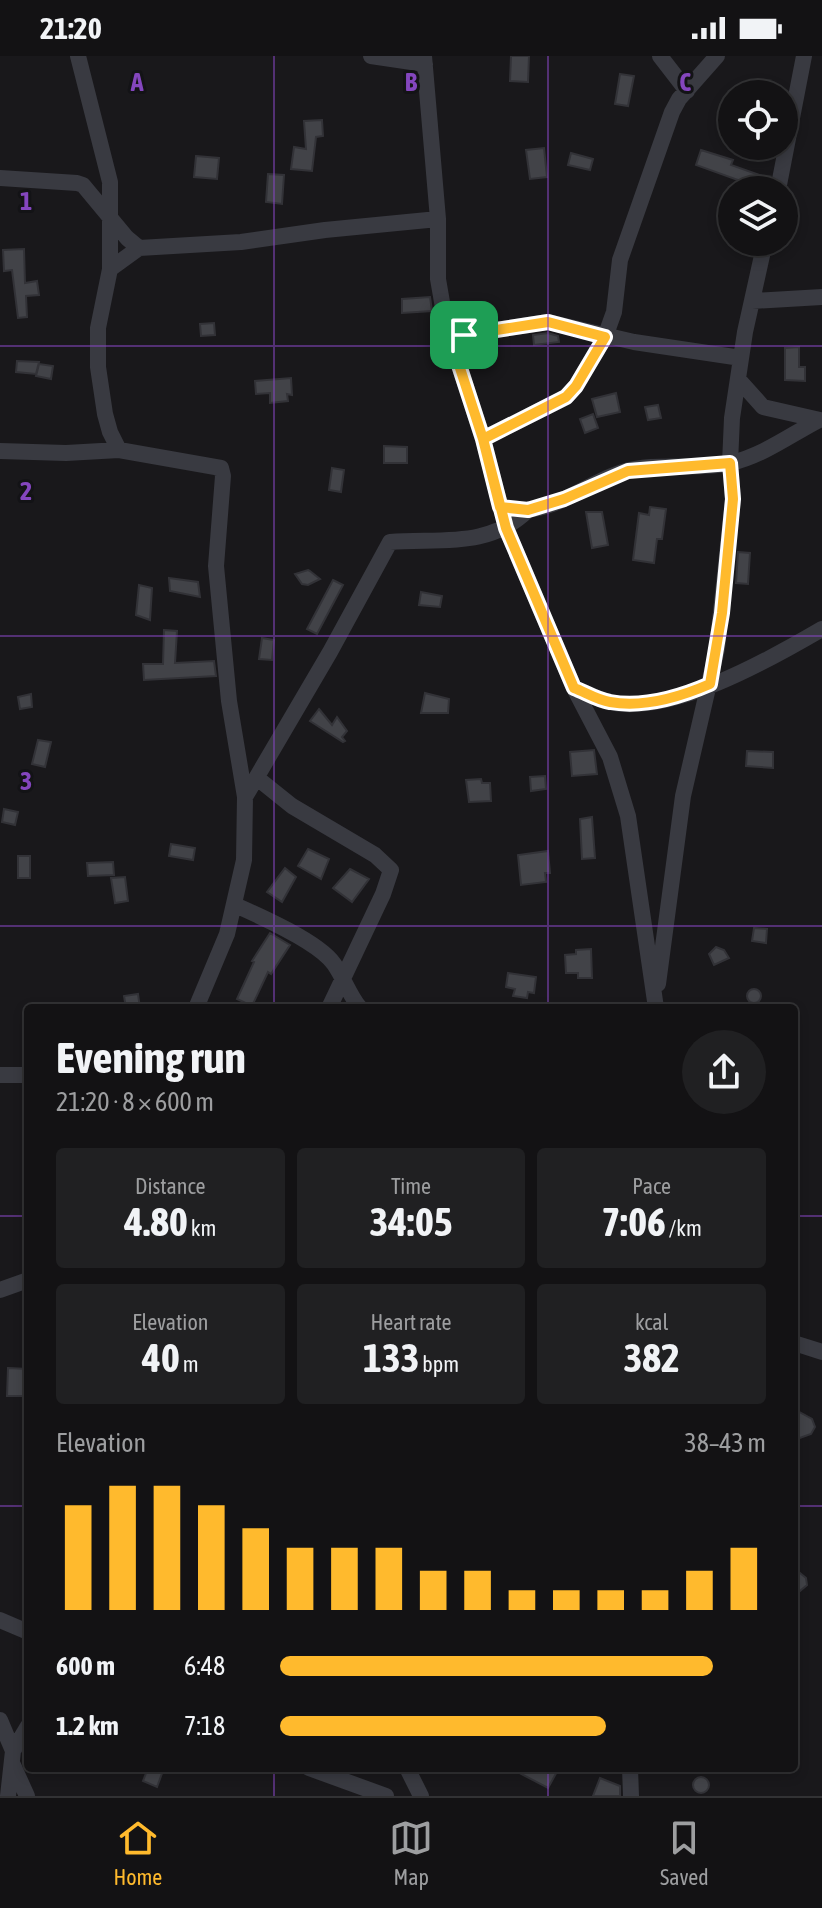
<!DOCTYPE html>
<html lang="en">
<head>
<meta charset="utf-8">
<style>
  body { margin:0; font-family:"Asap Condensed",sans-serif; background:#202022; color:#f1f3f6; height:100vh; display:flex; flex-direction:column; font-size:30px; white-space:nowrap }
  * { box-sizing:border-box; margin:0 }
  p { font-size:26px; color:#9d9ea0 }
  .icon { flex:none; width:44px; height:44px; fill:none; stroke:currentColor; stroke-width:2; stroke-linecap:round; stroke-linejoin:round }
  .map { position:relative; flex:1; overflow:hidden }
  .panel { position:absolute; left:24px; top:948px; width:774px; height:768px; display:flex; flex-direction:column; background:#131214; border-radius:8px; box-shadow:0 4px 12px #0003,0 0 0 2px #323234 }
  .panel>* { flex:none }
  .buttons { position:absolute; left:718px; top:24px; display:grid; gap:16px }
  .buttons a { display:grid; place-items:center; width:80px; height:80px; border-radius:50%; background:#131214; box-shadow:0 4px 12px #0003,0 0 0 2px #323234; font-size:40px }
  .pin { position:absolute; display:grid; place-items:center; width:68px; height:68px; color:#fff; margin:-34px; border-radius:16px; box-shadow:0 4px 12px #0006 }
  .round { display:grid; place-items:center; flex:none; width:84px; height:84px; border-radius:42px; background:#202022 }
  .overview { display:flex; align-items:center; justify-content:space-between; height:136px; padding:0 32px }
  h1 { font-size:44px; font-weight:700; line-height:60px }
  .stats { display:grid; grid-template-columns:repeat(3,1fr); gap:12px; height:136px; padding:8px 32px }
  .stats div { display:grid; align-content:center; border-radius:8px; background:#202022; text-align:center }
  .stats b { font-size:40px; font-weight:700 }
  .stats small { font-size:22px; font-weight:400 }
  .stats p { font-size:22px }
  .chart { height:224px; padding:16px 32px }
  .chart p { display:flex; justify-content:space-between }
  .chart svg { width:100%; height:144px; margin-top:8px; stroke:#ffba2d; stroke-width:6 }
  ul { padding:0 32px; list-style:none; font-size:26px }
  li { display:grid; grid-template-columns:128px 96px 1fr; align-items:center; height:60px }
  li i { height:20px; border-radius:10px; background:#ffba2d }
  .status { display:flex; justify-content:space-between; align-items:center; height:56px; padding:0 40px; background:#131214; direction:ltr }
  .status svg { height:22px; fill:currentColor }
  .tab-bar { display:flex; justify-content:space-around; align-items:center; height:112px; border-top:2px solid #323234; background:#131214; font-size:22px; color:#9d9ea0 }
  .tab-bar a { display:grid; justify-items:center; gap:4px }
  .tab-bar .on { color:#ffba2d }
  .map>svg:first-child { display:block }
  .building { fill:#424348; stroke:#323237; stroke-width:2 }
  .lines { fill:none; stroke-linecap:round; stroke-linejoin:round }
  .minor { stroke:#393a41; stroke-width:16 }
  .route-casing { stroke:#fff; stroke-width:16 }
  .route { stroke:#ffba2d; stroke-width:10 }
  .grid { fill:none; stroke:#8446be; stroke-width:2; stroke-opacity:0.55 }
  .grid-label { font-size:26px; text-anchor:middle; font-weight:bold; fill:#8446be; stroke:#131316; stroke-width:6; stroke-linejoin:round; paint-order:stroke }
</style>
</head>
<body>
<div class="status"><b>21:20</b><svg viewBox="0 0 49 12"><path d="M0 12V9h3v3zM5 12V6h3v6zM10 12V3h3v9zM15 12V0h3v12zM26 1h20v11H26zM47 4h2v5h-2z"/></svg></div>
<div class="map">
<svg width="822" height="1740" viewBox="0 0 822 1740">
  <rect width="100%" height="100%" fill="#19181b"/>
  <!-- building -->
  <path class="building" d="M 511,0 L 529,0 L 528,26 L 510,25 Z
    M 620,18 L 634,20 L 628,50 L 615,48 Z
    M 322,64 L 323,80 L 316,81 L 312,115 L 291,113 L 294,91 L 306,93 L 304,65 Z
    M 544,92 L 547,121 L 530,123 L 526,94 Z
    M 701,94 L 733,104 L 731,109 L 765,121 L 760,132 L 696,109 Z
    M 571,97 L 593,103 L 590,114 L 568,109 Z
    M 196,100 L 219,102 L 217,123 L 194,121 Z
    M 268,118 L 284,119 L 282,148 L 266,146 Z
    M 24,193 L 25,227 L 37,225 L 39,239 L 26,240 L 27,261 L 18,262 L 12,214 L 4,215 L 3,194 Z
    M 430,241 L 432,255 L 402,257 L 402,243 Z
    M 214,267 L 215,279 L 201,280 L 200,268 Z
    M 548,277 L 558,280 L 559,286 L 534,289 L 533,279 Z
    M 799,291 L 799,311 L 805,311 L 805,325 L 785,324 L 785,292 Z
    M 17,305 L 39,306 L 36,318 L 16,316 Z
    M 39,308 L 53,310 L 51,323 L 36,320 Z
    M 291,322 L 292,339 L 287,338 L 288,345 L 270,347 L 270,337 L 256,338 L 255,325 Z
    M 616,337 L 620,356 L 597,361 L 592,343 Z
    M 658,349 L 661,362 L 648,364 L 645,351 Z
    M 593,358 L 598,372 L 585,377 L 580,363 Z
    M 384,390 L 407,391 L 407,407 L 384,407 Z
    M 332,412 L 344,414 L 341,436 L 329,434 Z
    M 650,451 L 666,453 L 662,483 L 657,483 L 654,507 L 633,504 L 639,457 L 649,459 Z
    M 586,456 L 602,456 L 608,489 L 592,492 Z
    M 738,496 L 750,497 L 748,528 L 736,527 Z
    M 308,514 L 310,515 L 320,523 L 308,529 L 302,528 L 295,518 Z
    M 169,522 L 198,526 L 200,541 L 170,535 Z
    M 333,524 L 343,529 L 317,578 L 307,573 Z
    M 139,529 L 152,532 L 150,564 L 136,559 Z
    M 421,536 L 442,540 L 440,551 L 419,549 Z
    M 164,574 L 177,575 L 175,607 L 214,605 L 216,620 L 144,624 L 143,608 L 163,608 Z
    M 262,582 L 274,584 L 272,604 L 259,603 Z
    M 425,637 L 449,643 L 448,657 L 421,657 Z
    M 31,638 L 32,651 L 20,653 L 18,641 Z
    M 319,653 L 332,669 L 337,661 L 347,675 L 342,681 L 345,685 L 343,686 L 310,665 Z
    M 38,684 L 51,686 L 45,711 L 32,708 Z
    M 594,694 L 597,718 L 572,720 L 570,696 Z
    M 747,695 L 773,696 L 773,712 L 746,710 Z
    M 545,720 L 546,733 L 531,735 L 530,721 Z
    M 481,723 L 482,727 L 490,727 L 491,745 L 469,746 L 466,724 Z
    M 4,753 L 18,756 L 15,769 L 2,766 Z
    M 592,761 L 595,802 L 582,803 L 580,763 Z
    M 171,788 L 195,792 L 193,804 L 169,800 Z
    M 308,793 L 329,803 L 321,823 L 298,810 Z
    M 548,795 L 550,817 L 545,817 L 546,826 L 521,829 L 518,799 Z
    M 18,800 L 30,800 L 30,822 L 18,822 Z
    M 113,806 L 114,819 L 88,820 L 87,807 Z
    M 285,812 L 296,821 L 282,846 L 267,836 Z
    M 350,813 L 369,823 L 352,846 L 333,832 Z
    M 125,821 L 128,845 L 115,847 L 111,822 Z
    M 754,872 L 767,873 L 766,887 L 752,885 Z
    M 270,877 L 290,889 L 271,918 L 268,916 L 252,950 L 237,943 L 254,906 L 252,905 Z
    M 716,891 L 724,894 L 729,902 L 714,909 L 709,898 Z
    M 591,893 L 592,922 L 578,922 L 578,917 L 566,917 L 565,899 L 576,898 L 576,894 Z
    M 508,917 L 536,921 L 534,937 L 528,936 L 527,942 L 513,940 L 515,933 L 506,931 Z
    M747 940a7 7 0 1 1 14 0a7 7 0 1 1-14 0Z
    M 138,938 L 140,952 L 126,952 L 124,940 Z
    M 8,1312 L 28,1313 L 28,1340 L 7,1340 Z
    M 794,1353 L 812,1363 L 815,1371 L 811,1378 L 794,1384 Z
    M 794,1512 L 806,1522 L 807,1529 L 794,1540 Z
    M 148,1712 L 164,1712 L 157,1731 L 143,1725 Z
    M 510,1712 L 559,1712 L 548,1732 Z
    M693 1729a8 8 0 1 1 16 0a8 8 0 1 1-16 0Z
    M 600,1722 L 620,1730 L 620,1740 L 593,1740 Z"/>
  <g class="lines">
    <!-- minor -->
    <path class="minor" d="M 78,0 L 110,126 L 110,213 L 98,272 L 98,311 L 105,358 L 110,376 L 119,394
      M 371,0 L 425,8
      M 424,0 L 438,163 L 438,223 L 446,269 L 483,383 L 506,472 L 574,632 L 610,701 L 628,760 L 656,952
      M 660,0 L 687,35
      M 0,122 L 77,127 L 83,129 L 127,182 L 139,192
      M 778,134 L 804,0
      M 110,213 L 139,192 L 241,186 L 325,174 L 438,163
      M 752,245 L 822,241
      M 446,269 L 464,279 L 548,266 L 634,286 L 741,302
      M 738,323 L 763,351 L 820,364
      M 483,383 L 566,341 L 576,330 L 605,281 L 614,256 L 620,204 L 672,56 L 679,43 L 717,0
      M 0,395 L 66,397 L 119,394 L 221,412 L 223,420 L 216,510 L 229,645 L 245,741 L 244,804 L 227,878 L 196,952
      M 519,454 C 556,455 588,427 622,416 C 657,405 696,415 731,407 C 764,399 790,379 819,364
      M 574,632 C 585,636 597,643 608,646 C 671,660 769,604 822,573
      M 257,722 L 292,750 L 375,799 L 391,814 L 383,838 L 329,952
      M 245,741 L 330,596 L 390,486 C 440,482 488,493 528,454
      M 235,849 C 260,860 319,886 334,908 C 344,922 349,939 360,952
      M 658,928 L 683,740 L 717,593 L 733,443 L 730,407 L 732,362 L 745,276 L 765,186
      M 0,1019 L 28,1019
      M 0,1234 L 28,1224
      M 794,1287 L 822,1296
      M 0,1564 L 28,1576
      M 0,1664 L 13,1695
      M 13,1709 L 27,1740
      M 309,1712 L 386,1740
      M 407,1712 L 421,1740
      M 630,1712 L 631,1740
      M 8,1740 L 13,1695 L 28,1670"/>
  </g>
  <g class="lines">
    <defs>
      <path id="route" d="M 464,279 L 446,269 L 483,383 L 506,472 L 574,632 C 585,636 597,644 610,646 C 643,652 680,641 710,628 L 722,557 L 733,443 L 730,407 L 628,415 L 564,443 L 528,454 L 500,451 L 483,383 L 566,341 L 576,330 L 605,281 L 548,266 L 464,279"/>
    </defs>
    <!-- route casing -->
    <use href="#route" class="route-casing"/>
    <!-- route -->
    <use href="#route" class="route"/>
  </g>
  <!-- grid -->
  <path class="grid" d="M 274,0 L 274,952M 548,0 L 548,952M 0,290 L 822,290M 0,580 L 822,580M 0,870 L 822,870M 0,1160 L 28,1160M 794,1160 L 822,1160M 0,1450 L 28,1450M 794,1450 L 822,1450M 274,1712 L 274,1740M 548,1712 L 548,1740"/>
  <g class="grid-label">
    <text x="137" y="35">A</text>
    <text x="411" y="35">B</text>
    <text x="685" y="35">C</text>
    <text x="26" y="154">1</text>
    <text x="26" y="444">2</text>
    <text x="26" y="734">3</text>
  </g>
</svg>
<div class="buttons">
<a><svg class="icon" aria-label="locate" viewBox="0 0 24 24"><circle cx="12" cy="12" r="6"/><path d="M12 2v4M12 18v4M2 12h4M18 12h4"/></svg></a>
<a><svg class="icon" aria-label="layers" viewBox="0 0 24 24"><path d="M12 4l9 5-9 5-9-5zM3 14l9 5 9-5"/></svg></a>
</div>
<div class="pin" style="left:464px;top:279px;background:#1e9e55"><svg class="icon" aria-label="arrive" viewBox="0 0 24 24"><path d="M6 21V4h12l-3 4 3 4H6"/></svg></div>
<section class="panel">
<div class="overview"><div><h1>Evening run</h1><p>21:20 · 8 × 600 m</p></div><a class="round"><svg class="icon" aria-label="share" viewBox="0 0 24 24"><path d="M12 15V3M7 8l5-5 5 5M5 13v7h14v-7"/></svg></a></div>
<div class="stats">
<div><p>Distance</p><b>4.80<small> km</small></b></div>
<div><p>Time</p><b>34:05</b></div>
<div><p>Pace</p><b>7:06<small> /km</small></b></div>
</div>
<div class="stats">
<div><p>Elevation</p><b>40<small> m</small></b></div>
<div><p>Heart rate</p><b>133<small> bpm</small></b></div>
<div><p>kcal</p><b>382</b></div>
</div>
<div class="chart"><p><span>Elevation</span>38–43 m</p>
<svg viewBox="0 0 160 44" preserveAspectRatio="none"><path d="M5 44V12M15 44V6M25 44V6M35 44V12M45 44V19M55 44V25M65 44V25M75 44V25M85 44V32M95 44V32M105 44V38M115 44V38M125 44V38M135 44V38M145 44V32M155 44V25"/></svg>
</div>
<ul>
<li><b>600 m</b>6:48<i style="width:89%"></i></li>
<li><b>1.2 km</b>7:18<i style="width:67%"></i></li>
</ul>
</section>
</div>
<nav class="tab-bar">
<a class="on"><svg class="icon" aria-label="home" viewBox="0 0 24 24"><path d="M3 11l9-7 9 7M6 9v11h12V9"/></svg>Home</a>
<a><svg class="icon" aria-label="map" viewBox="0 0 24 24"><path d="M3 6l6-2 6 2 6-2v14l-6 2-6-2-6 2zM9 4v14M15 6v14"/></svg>Map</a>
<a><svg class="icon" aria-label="saved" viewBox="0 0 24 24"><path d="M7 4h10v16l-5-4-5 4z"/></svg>Saved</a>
</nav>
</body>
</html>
